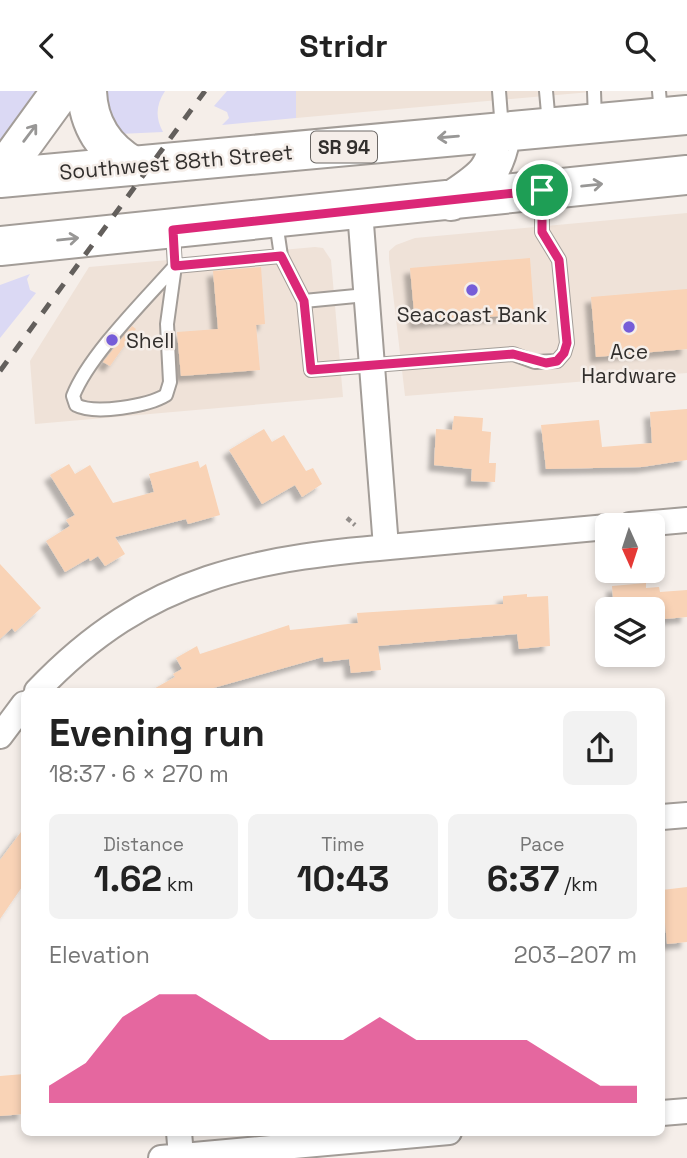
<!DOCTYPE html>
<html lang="en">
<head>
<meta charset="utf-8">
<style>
  body { margin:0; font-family:"Space Grotesk",sans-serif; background:#f2f2f2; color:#222; height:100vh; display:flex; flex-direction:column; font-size:26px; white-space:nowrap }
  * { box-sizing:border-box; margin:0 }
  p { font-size:23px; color:#767676 }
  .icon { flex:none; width:38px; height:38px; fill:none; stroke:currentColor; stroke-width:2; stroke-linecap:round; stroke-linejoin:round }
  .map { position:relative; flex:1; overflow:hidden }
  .side { position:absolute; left:21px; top:597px; width:644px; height:448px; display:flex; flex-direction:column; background:#fff; border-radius:10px; box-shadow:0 4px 10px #0003 }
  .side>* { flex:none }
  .needle { width:46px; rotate:177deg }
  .fabs { position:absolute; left:595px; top:422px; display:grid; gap:14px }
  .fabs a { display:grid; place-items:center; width:70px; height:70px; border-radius:10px; background:#fff; box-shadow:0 4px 10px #0003; font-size:35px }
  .pin { position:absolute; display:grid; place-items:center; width:60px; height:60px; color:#fff; margin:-30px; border:4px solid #fff; border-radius:50%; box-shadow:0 2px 7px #0007 }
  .round { display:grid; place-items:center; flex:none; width:74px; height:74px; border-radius:10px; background:#f2f2f2 }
  .summary { display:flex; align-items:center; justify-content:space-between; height:119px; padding:0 28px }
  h1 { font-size:38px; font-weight:700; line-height:52px }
  .stats { display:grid; grid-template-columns:repeat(3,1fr); gap:10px; height:119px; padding:7px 28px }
  .stats div { display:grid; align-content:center; border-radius:10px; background:#f2f2f2; text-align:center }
  .stats b { font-size:35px; font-weight:700 }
  .stats small { font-size:19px; font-weight:400 }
  .stats p { font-size:19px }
  .chart { height:196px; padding:14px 28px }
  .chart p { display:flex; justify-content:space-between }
  .chart svg { width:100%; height:126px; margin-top:7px; fill:#db2777; opacity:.7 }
  header { display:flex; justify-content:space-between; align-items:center; height:91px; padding:0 28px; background:#fff; font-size:32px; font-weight:700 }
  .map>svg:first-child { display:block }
  .built { fill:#efe2d8 }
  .green { fill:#dbd9f4 }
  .building { fill:#f9d3b6; filter:url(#shadow) }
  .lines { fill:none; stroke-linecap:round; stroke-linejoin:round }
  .service-casing { stroke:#a39d98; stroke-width:16 }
  .minor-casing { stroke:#a39d98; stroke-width:28 }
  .primary-casing { stroke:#a39d98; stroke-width:42 }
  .motorway-casing { stroke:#a39d98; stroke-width:42 }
  .path { stroke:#928d8a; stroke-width:4.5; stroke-dasharray:5 3.5; stroke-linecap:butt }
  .service { stroke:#fff; stroke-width:12 }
  .minor { stroke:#fff; stroke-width:24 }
  .primary { stroke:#fff; stroke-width:38 }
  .motorway { stroke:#fff; stroke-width:38 }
  .rail { stroke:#635f5c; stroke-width:5; stroke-dasharray:12 12; stroke-linecap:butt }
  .oneway { stroke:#989796 }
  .route-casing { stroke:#fff; stroke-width:14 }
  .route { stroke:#db2777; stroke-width:9 }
  .poi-dot { fill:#765dd8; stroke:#f5eee9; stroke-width:2.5 }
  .labels { text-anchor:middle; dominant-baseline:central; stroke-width:5; stroke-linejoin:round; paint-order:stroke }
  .shield { fill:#f5eee9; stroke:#6c6865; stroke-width:2 }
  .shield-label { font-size:19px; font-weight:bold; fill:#322f2d }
  .street-label { font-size:21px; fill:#322f2d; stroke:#f5eee9 }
  .poi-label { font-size:21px; fill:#322f2d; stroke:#f5eee9 }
</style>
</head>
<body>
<header><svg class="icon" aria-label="back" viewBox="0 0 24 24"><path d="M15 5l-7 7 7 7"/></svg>Stridr<svg class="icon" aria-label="search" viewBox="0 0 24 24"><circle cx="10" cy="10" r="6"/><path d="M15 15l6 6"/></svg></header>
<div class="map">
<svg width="687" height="1067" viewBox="0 0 687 1067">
  <defs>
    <filter id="shadow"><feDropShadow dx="-6" dy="6" stdDeviation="2" flood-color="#0004"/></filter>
  </defs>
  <rect width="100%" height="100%" fill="#f5eee9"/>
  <!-- built -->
  <path class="built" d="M 296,0 L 602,0 L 296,27 Z
    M 687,122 L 687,282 L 405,305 L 389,168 L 389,160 L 396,154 L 415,147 Z
    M 315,156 L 323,157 L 331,169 L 343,306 L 35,333 L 30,270 L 89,176 Z"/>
  <!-- green -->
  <path class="green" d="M 0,0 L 48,0 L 0,56 Z
    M 98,0 L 165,0 C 156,14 155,26 163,41 L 119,43 Z
    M 227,0 L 296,0 L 296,27 L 222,34 L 229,27 L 227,21 L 214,15 Z
    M 30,183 L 27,188 L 30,199 L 36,202 L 0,247 L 0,194 Z"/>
  <!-- building -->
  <path class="building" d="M 530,167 L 534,222 L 415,232 L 410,177 Z
    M 261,176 L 265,233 L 256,234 L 260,279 L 181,285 L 177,241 L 218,238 L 213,180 Z
    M 687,198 L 687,258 L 596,266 L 591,206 Z
    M 132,235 L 136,238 L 110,275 L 103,271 Z
    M 687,318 L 687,369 L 642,376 L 546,378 L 541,334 L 599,329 L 602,356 L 652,352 L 650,321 Z
    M 454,325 L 483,327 L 482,340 L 491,341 L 489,372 L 496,372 L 495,391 L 471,390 L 472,378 L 434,374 L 436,338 L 452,339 Z
    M 264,338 L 272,351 L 284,344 L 306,380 L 313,377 L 322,393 L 302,406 L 295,394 L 262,413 L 229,359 Z
    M 198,370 L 200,377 L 206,373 L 220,424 L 188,433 L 186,428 L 115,446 L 125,463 L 105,475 L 98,465 L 90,470 L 89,467 L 65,481 L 46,450 L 70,435 L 66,429 L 75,424 L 50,384 L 69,373 L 75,383 L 90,374 L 113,412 L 154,401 L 149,383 Z
    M 0,473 L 41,517 L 15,541 L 12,537 L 0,548 Z
    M 646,492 L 646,497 L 659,496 L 660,501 L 687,499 L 687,526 L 653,529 L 653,518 L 614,518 L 612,495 Z
    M 527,503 L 527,506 L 548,505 L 550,555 L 519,558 L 517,543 L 378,555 L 381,579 L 351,582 L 349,568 L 324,571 L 323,566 L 203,600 L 150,600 L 175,586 L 173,583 L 182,578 L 176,567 L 197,555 L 200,563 L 289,534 L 290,539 L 358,532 L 357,522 L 503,513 L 503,505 Z
    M 24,737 L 24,793 L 0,828 L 0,769 Z
    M 687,796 L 687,851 L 667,853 L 662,799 Z
    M 24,983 L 24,1023 L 0,1025 L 0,985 Z"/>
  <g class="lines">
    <defs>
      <path id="service" d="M 499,0 L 502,38
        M 546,0 L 549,33
        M 594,0 L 595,28
        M 659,0 L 661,24
        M 276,131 L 281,165
        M 173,143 L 175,175 L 281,165 L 304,210
        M 175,175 L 167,233 L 170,291 L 166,304 C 148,315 95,324 76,314 L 73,305 C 89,264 145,209 175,175 Z
        M 366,204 L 304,210 L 311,279 L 513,263 L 535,271 L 557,270 L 564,262 L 567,252 L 559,169 L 542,141 L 542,103"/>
      <path id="minor" d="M 360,120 L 386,456
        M 630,434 L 687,429
        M 37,600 C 149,482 257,467 411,454 C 477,448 542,442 607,436
        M 0,645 L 24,613
        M 662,726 L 687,724
        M 662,1022 L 687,1020
        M 179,1041 L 181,1065
        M 161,1067 L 449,1041"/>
      <path id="primary" d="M 0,87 L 687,24
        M 451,110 C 485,87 494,83 502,41
        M 0,155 L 687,84"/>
      <path id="motorway" d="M 87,0 C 88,33 105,59 133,75
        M 0,84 L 61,0"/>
    </defs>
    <!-- service casing -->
    <use href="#service" class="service-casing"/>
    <!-- minor casing -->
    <use href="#minor" class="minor-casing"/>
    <!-- primary casing -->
    <use href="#primary" class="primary-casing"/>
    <!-- motorway casing -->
    <use href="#motorway" class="motorway-casing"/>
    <!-- path -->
    <path class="path" d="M 347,427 L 355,434"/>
    <!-- service -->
    <use href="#service" class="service"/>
    <!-- minor -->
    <use href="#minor" class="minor"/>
    <!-- primary -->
    <use href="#primary" class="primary"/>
    <!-- motorway -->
    <use href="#motorway" class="motorway"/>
    <!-- rail -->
    <path class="rail" d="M 0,280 L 205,0"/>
  </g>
  <!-- one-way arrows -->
  <defs><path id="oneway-shaft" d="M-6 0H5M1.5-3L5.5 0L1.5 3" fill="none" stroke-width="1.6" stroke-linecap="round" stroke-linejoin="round" transform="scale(1.75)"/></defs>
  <g class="oneway">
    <use href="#oneway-shaft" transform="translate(30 42) rotate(-53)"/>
    <use href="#oneway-shaft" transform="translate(448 46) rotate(175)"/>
    <use href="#oneway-shaft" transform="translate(592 94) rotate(-6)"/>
    <use href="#oneway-shaft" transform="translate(68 148) rotate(-6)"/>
  </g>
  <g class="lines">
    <defs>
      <path id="route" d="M 542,99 L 542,141 L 559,169 L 567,252 L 564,262 L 557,270 L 546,272 L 513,263 L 311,279 L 304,210 L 281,165 L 175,175 L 173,139 Z"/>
    </defs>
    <!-- route casing -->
    <use href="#route" class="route-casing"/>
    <!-- route -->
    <use href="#route" class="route"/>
  </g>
  <!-- markers -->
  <g class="poi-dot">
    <circle cx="472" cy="199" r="7"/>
    <circle cx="629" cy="236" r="7"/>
    <circle cx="112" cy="249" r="7"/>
  </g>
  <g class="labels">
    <!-- shield labels -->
    <rect class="shield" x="311" y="40.5" width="66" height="31" rx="5"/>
    <g class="shield-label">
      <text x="344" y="56">SR 94</text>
    </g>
    <!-- street labels -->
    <g class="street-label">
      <text transform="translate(176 71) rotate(-5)">Southwest 88th Street</text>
    </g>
    <!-- poi labels -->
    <g class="poi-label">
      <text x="472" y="223">Seacoast Bank</text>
      <text x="126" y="249" text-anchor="start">Shell</text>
      <text x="629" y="260">Ace<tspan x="629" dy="24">Hardware</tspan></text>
    </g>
  </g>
</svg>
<div class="fabs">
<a><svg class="needle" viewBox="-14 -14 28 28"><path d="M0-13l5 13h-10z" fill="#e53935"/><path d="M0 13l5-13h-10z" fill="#767676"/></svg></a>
<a><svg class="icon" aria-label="layers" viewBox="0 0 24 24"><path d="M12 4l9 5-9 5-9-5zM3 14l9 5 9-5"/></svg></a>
</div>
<div class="pin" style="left:542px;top:99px;background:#1e9e55"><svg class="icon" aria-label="arrive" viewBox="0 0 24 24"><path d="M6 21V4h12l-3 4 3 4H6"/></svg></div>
<section class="side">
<div class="summary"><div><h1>Evening run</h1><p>18:37 · 6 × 270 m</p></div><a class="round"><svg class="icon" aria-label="share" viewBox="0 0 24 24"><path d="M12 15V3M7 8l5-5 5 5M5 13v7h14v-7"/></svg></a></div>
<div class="stats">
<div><p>Distance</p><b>1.62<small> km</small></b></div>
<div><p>Time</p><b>10:43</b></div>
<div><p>Pace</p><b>6:37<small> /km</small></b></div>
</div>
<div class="chart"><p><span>Elevation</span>203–207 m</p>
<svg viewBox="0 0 160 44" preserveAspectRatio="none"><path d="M0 44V38L10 30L20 14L30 6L40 6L50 14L60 22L70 22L80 22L90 14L100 22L110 22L120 22L130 22L140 30L150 38L160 38V44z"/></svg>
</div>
</section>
</div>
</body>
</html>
